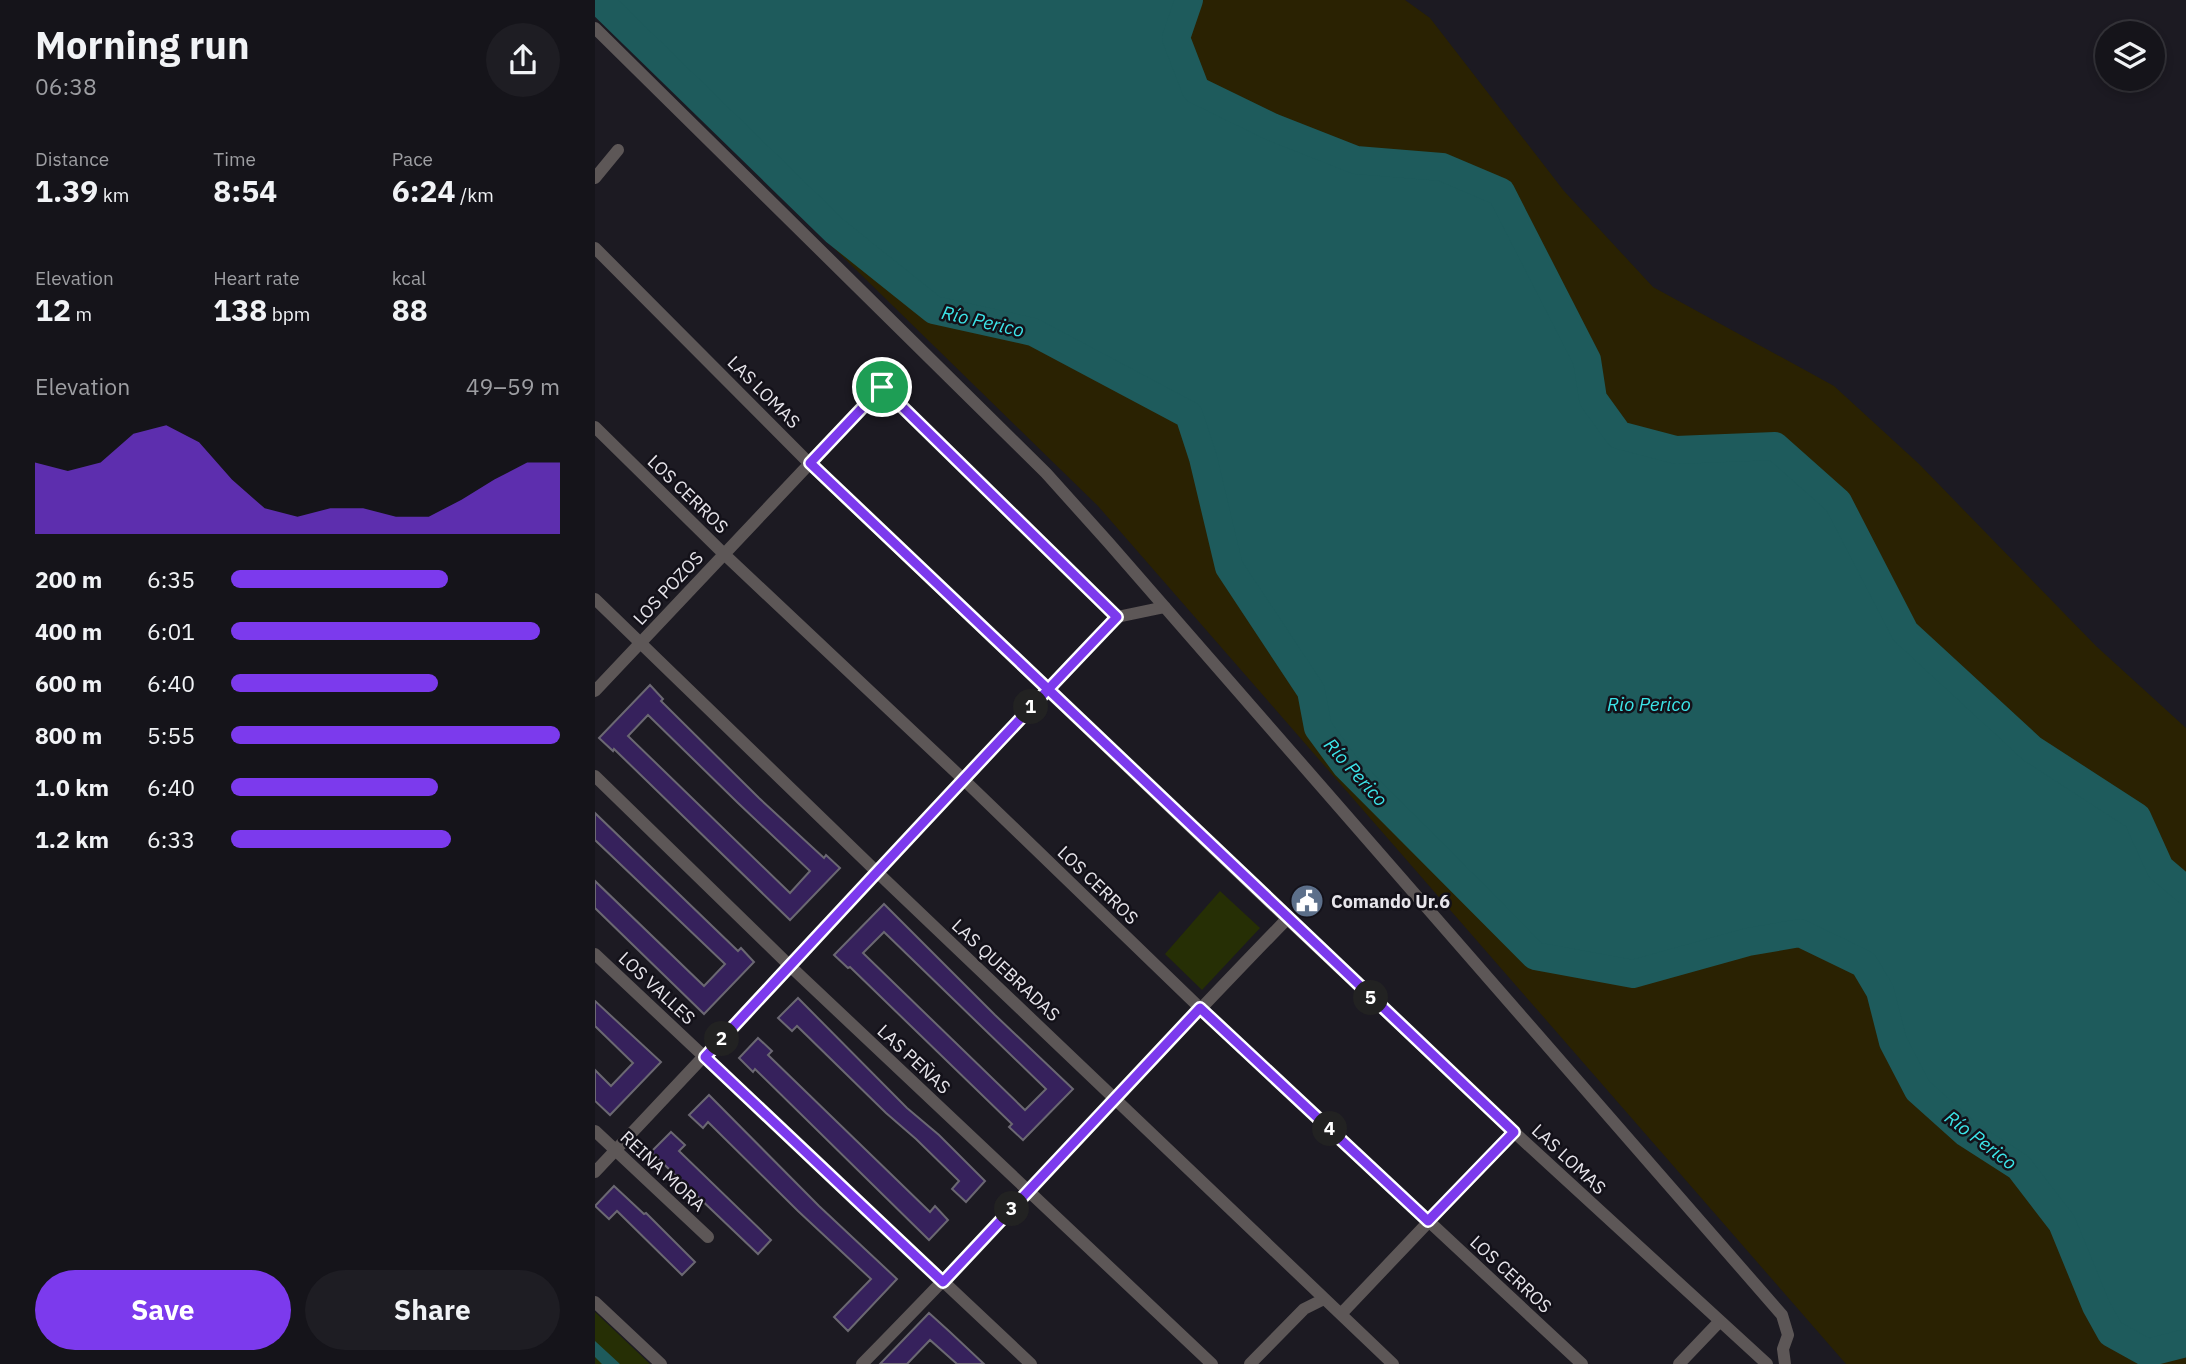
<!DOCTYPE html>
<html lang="en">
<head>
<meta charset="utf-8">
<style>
  body { margin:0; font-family:"IBM Plex Sans",sans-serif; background:#1e1d23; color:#f1f3f6; height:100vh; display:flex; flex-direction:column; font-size:26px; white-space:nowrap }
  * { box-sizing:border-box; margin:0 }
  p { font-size:23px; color:#9d9ea2 }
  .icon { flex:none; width:38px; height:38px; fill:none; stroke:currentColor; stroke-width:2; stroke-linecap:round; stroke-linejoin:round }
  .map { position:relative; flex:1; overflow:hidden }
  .details { display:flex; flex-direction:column; background:#15141a; width:595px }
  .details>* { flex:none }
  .controls { position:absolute; left:1500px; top:21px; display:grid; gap:14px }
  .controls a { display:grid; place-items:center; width:70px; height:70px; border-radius:50%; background:#15141a; box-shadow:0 4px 10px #0003,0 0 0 2px #343339; font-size:35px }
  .pin { position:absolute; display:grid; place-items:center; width:60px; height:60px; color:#fff; margin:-30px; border:4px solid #fff; border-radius:50%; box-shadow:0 2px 7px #0007 }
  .km { position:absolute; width:35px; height:35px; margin:-18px; border-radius:50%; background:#222; color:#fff; font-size:19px; line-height:35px; text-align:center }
  .round { display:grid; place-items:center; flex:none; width:74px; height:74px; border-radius:37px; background:#1e1d23 }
  .head { display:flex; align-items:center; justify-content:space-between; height:119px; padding:0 35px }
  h1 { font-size:38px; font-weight:700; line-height:52px }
  .stats { display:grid; grid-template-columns:repeat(3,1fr); gap:10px; height:119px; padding:7px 35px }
  .stats div { display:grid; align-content:center }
  .stats b { font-size:30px; font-weight:700 }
  .stats small { font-size:19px; font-weight:400 }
  .stats p { font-size:19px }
  .chart { height:196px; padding:14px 35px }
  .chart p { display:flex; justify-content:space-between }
  .chart svg { width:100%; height:126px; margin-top:7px; fill:#7c3aed; opacity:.7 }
  .action { display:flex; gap:14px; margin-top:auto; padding:14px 35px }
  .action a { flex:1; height:80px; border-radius:42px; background:#7c3aed; color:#fff; font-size:28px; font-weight:700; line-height:80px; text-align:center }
  .action a+a { background:#1e1d23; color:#f1f3f6 }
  ul { padding:0 35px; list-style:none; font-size:23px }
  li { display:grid; grid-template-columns:112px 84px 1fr; align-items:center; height:52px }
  li i { height:18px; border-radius:9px; background:#7c3aed }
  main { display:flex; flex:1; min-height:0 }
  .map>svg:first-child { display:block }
  .green { fill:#262f05 }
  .sand { fill:#2a2202 }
  .water { fill:#1e5b5c }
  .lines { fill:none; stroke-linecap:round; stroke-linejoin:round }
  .river { stroke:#1e5b5c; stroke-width:28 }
  .building { fill:#36215c; stroke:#6b6872; stroke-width:2; fill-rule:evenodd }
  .minor { stroke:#5d5757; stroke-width:12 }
  .route-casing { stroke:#fff; stroke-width:14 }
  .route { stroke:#7c3aed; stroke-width:9 }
  .labels { text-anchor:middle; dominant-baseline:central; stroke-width:5; stroke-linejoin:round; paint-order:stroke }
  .street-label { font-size:18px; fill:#e7e5eb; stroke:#131119 }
  .poi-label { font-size:18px; font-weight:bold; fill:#e7e5eb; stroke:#131119; text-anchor:start }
  .water-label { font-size:19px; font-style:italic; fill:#3ce5e9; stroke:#131119 }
</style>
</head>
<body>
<main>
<section class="details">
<div class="head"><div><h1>Morning run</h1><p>06:38</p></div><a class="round"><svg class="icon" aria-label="share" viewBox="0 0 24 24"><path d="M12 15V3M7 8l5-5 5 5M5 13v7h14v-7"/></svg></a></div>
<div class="stats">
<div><p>Distance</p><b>1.39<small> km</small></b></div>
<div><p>Time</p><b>8:54</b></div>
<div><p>Pace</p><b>6:24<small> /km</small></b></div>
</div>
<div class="stats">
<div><p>Elevation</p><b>12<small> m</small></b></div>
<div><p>Heart rate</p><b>138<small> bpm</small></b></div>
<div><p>kcal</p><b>88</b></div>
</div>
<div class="chart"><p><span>Elevation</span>49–59 m</p>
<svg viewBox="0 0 160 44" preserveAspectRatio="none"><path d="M0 44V19L10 22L20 19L30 9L40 6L50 12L60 25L70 35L80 38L90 35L100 35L110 38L120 38L130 32L140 25L150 19L160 19V44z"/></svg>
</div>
<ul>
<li><b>200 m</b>6:35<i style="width:66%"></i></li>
<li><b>400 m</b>6:01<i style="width:94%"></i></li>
<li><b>600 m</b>6:40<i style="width:63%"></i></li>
<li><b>800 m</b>5:55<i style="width:100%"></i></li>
<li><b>1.0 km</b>6:40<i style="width:63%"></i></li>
<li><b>1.2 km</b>6:33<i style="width:67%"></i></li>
</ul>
<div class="action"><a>Save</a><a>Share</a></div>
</section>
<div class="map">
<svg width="1591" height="1364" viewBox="0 0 1591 1364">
  <rect width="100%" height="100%" fill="#1c1a22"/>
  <!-- green -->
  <path class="green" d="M 625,891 L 665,928 L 607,990 L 570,954 Z
    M 0,1312 L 55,1364 L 0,1364 Z"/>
  <!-- sand -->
  <path class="sand" d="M 0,0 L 810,0 L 835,18 L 969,191 L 1058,287 L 1239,386 L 1324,464 L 1501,646 L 1591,728 L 1591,1364 L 1251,1364 L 503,506 L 0,15 Z"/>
  <!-- water -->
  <path class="water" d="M 3,0 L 594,0 L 581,38 L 602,90 L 677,127 L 761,160 L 847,167 L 906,192 L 992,360 L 998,399 L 1023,435 L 1081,450 L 1180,446 L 1243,502 L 1310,632 L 1437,749 L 1542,817 L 1565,868 L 1591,890 L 1591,1343 L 1552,1353 L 1516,1333 L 1501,1306 L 1467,1223 L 1424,1167 L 1371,1133 L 1323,1090 L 1298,1042 L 1285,991 L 1269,964 L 1205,933 L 1153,942 L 1038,974 L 940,956 L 751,766 L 723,728 L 716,691 L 634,567 L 608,458 L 594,415 L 438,332 L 339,310 L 240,231 Z
    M 0,1341 L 25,1364 L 7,1364 L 0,1357 Z"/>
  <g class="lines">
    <!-- river -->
    <path class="river" d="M 3,0 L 240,231 L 339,310 L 438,332 L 594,415 L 608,458 L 634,567 L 716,691 L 723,728 L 751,766 L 940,956 L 1038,974 L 1153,942 L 1205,933 L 1269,964 L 1285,991 L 1298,1042 L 1323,1090 L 1371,1133 L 1424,1167 L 1467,1223 L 1501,1306 L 1516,1333 L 1552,1353 L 1591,1343
      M 594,0 L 581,38 L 601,90 L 677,127 L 761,160 L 847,167 L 906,192 L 992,360 L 998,399 L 1024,435 L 1081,450 L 1180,446 L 1243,502 L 1310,632 L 1437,749 L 1542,817 L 1565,868 L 1591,890"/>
  </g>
  <!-- building -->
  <path class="building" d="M 55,685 L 68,699 L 66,701 L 164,798 L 229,858 L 231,855 L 245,868 L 195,920 L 19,749 L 18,751 L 4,738 ZM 53,715 L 143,803 L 215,871 L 195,893 L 33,736 Z
    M 0,813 L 143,951 L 146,948 L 159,962 L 109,1014 L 0,908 L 0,881 L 109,986 L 130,964 L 0,840 Z
    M 289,904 L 400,1015 L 478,1089 L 428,1140 L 414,1127 L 417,1124 L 255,967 L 253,968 L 239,955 ZM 289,932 L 451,1089 L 430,1110 L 268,953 Z
    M 203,998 L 312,1108 L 344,1135 L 390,1181 L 371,1202 L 357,1189 L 364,1181 L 321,1139 L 291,1113 L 202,1026 L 197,1031 L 183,1018 Z
    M 0,1001 L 66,1062 L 15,1115 L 0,1101 L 0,1070 L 16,1086 L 38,1063 L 0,1026 Z
    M 163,1038 L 177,1051 L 173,1055 L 335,1212 L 340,1206 L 353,1220 L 334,1240 L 160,1069 L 158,1072 L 144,1058 Z
    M 114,1095 L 224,1206 L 302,1279 L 253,1331 L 239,1317 L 276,1279 L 203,1211 L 113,1122 L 108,1128 L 94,1115 Z
    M 76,1132 L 90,1145 L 84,1151 L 176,1240 L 163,1254 L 56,1152 Z
    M 19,1186 L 49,1214 L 51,1213 L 100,1262 L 87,1275 L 22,1211 L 14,1219 L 0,1206 Z
    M 334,1313 L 355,1332 L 389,1364 L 362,1364 L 335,1340 L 312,1364 L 285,1364 Z"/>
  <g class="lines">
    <!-- minor -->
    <path class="minor" d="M 0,28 L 451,473 L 513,542 L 1187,1315 L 1193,1335 L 1188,1349 L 1190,1364
      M 0,178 L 23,150
      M 0,248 L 214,463 L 685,912 L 919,1132 L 1172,1364
      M 0,427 L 129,554 L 368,779 L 605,1008 L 987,1364
      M 0,599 L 283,873 L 798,1364
      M 522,617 L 570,607
      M 0,691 L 287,387 L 522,617
      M 0,776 L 195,966 L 617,1364
      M 0,954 L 436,1364
      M 0,1131 L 113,1237
      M 0,1172 L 522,617
      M 0,1302 L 66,1364
      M 746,1314 L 919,1132
      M 267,1364 C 411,1218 549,1066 692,919
      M 655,1364 L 709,1309 L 729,1299
      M 1084,1364 L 1124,1322"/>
  </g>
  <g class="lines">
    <defs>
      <path id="route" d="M 287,387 L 522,617 C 383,762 247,910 110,1057 L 348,1282 L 605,1008 L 833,1221 L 919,1132 C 683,910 449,686 215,463 L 287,387"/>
    </defs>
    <!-- route casing -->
    <use href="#route" class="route-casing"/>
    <!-- route -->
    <use href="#route" class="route"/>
  </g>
  <!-- icons -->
  <defs>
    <symbol id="civic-disc" viewBox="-11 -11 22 22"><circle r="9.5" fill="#5c6f8a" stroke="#131119"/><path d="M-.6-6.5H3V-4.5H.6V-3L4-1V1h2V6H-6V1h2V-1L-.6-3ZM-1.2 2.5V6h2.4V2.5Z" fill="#fff"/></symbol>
  </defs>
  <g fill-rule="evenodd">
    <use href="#civic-disc" x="693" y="882" width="38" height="38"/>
  </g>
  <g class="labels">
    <!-- street labels -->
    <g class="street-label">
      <text transform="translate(169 392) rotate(45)">LAS LOMAS</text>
      <text transform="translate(93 494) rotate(44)">LOS CERROS</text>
      <text transform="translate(73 588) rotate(-47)">LOS POZOS</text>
      <text transform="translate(503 885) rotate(44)">LOS CERROS</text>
      <text transform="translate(411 970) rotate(43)">LAS QUEBRADAS</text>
      <text transform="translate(62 988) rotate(43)">LOS VALLES</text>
      <text transform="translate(319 1059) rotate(43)">LAS PEÑAS</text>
      <text transform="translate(974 1159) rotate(43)">LAS LOMAS</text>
      <text transform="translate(68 1171) rotate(43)">REINA MORA</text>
      <text transform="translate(916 1274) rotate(43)">LOS CERROS</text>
    </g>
    <!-- poi labels -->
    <g class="poi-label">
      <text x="736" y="901">Comando Ur.6</text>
    </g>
    <!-- water labels -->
    <g class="water-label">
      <text transform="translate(388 321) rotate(13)">Río Perico</text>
      <text x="1054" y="704">Rio Perico</text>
      <text transform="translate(761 772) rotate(48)">Río Perico</text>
      <text transform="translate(1386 1140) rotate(37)">Río Perico</text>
    </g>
  </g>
</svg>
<div class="controls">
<a><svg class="icon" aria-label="layers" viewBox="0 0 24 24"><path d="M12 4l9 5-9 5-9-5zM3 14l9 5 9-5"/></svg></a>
</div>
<div class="pin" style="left:287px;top:387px;background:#1e9e55"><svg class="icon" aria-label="arrive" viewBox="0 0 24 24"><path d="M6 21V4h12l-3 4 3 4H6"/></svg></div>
<b class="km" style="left:436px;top:707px">1</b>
<b class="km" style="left:127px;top:1039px">2</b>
<b class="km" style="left:417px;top:1209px">3</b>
<b class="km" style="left:735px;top:1129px">4</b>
<b class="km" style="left:776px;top:998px">5</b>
</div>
</main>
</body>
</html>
